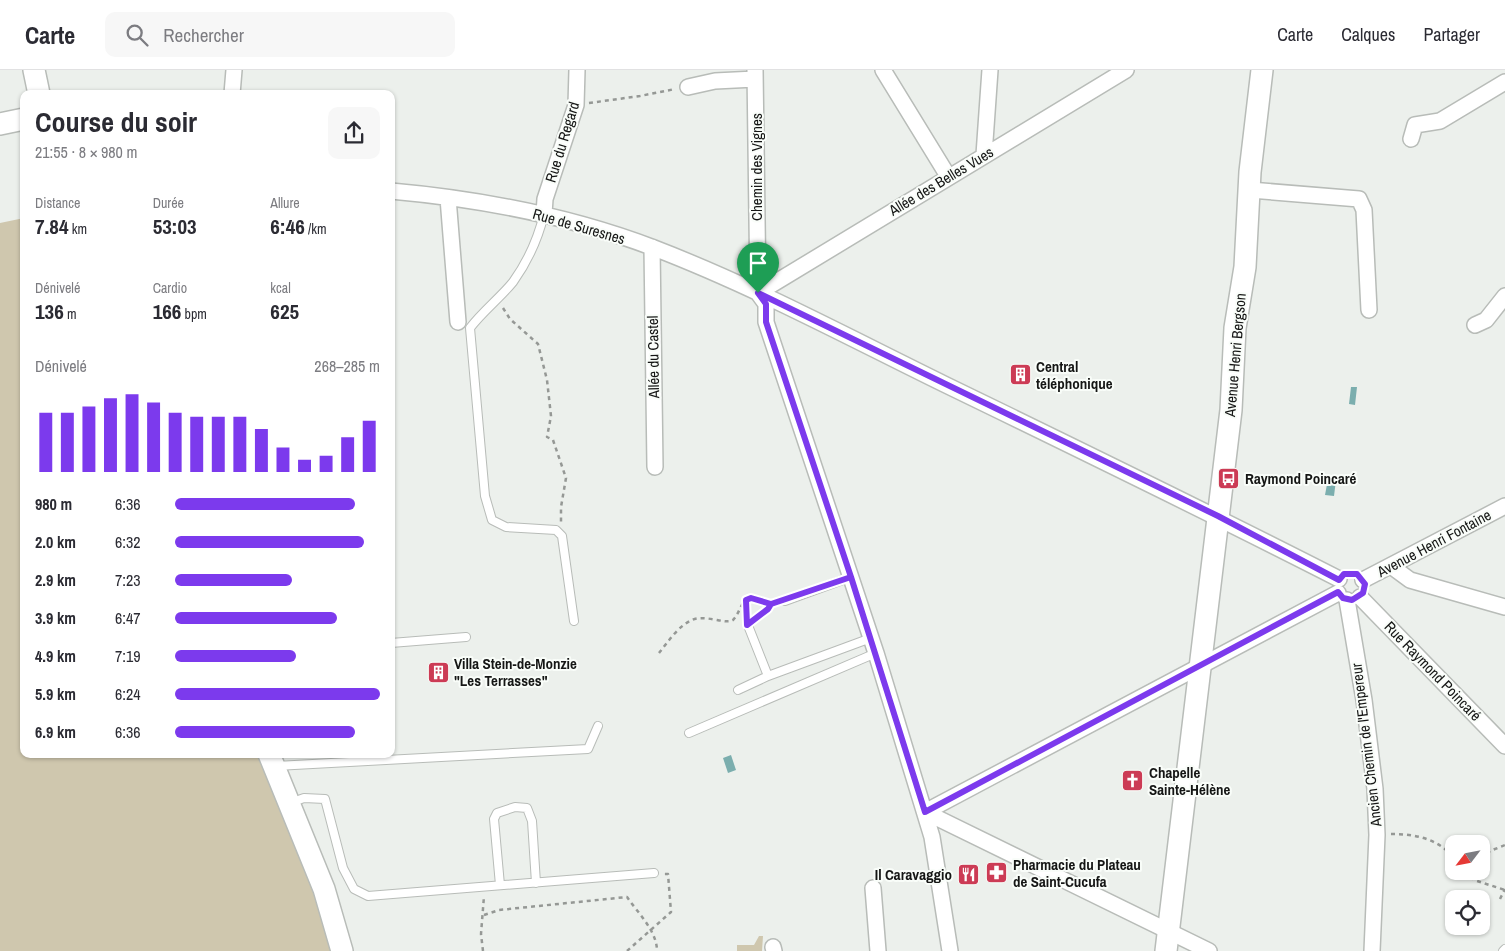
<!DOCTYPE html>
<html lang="fr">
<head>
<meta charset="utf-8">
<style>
  body { margin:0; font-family:"Archivo Narrow",sans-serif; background:#f7f7f7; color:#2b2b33; height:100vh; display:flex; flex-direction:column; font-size:19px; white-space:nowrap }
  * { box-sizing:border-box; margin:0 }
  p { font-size:16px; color:#7c7c81 }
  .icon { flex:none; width:28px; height:28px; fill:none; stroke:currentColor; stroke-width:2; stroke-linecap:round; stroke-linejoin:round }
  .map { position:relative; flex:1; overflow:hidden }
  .sheet { position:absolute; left:20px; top:20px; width:375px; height:668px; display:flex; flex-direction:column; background:#fff; border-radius:10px; box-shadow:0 1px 4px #0004 }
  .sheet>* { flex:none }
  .needle { width:32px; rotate:238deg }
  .fabs { position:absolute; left:1445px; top:765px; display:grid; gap:10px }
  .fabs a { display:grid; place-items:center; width:45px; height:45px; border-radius:10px; background:#fff; box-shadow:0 1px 4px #0004; font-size:25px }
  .pin { position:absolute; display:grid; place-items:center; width:42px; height:42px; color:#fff; margin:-51px -21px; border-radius:50% 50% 50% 0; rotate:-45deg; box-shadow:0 0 5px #0007 }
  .pin .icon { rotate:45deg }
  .round { display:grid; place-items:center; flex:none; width:52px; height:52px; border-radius:10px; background:#f7f7f7 }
  .headline { display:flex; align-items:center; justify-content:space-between; height:85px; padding:0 15px }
  h1 { font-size:28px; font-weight:700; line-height:38px }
  .stats { display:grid; grid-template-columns:repeat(3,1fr); gap:8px; height:85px; padding:5px 15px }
  .stats div { display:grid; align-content:center }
  .stats b { font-size:21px; font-weight:700 }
  .stats small { font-size:14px; font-weight:400 }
  .stats p { font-size:14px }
  .chart { height:140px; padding:10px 15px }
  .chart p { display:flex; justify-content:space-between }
  .chart svg { width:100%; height:90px; margin-top:5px; stroke:#7c3aed; stroke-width:6 }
  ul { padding:0 15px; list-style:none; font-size:16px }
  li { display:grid; grid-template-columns:80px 60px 1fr; align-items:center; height:38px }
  li i { height:12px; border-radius:6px; background:#7c3aed }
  header { display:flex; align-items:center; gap:30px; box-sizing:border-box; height:70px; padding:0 25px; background:#fff; border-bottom:1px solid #e1e1e2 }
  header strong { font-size:24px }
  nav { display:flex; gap:28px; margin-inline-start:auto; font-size:18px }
  .search { width:350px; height:45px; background:#f7f7f7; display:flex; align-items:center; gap:12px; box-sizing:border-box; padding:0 18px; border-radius:10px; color:#7c7c81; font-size:19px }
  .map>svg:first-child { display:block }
  .green { fill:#cfc7ae }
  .water { fill:#7baeae }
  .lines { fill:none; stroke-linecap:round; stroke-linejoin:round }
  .lane-casing { stroke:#b8bcb8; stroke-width:10 }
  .street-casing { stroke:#b8bcb8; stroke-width:18 }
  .secondary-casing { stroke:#b8bcb8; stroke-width:24 }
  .path { stroke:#959895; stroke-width:2.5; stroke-dasharray:4 4; stroke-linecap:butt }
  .lane { stroke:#fff; stroke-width:8 }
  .street { stroke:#fff; stroke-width:15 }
  .secondary { stroke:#fff; stroke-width:21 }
  .route-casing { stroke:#fff; stroke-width:10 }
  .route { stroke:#7c3aed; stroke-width:6 }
  .labels { text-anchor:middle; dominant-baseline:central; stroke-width:4; stroke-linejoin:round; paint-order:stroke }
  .street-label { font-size:15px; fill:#151615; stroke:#f9fdf9 }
  .poi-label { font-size:15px; font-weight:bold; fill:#151615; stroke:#f9fdf9; text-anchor:start }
</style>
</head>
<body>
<header>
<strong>Carte</strong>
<div class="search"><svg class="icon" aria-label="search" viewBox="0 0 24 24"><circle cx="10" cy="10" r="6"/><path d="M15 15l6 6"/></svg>Rechercher</div>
<nav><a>Carte</a><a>Calques</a><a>Partager</a></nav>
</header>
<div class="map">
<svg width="1505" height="881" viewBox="0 0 1505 881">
  <rect width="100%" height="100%" fill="#ecf0ec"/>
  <!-- green -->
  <path class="green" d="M 24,148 L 24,684 L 260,684 L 314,815 L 332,881 L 0,881 L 0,153 Z
    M 759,866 L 763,866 L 762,881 L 737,881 L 737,875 L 754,875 Z"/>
  <!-- water -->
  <path class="water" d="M 1351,317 L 1357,317 L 1355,335 L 1349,334 Z
    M 1328,409 L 1336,410 L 1334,426 L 1325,425 Z
    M 731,685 L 736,700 L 728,703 L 723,688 Z"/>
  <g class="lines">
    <defs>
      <path id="lane" d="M 544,144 C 538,169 528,191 513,212 C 500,228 483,241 470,258 L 485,426 L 492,450 L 506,457 L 556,460 L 562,466 L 574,551
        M 785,531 L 851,507
        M 749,558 L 768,606
        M 391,573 L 466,567
        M 738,620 L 768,606 L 871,568
        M 689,663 L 876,583
        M 276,696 L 588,679 L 598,656
        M 290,733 L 304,728 L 325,729 L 343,798 L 354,819 L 368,826 L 654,803
        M 500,815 L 494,749 L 497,743 L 515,737 L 527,738 L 532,751 L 536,813
        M 1503,881 L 1505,879"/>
      <path id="street" d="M 755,0 L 758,223
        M 883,0 L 948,106
        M 688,17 L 715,11 L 755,9
        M 232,24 L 234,0
        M 1411,69 L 1415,55 L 1440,51 L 1505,12
        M 984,85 L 990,0
        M 1250,120 L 1359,129 L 1364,140 L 1369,240
        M 391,121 C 480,129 570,146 654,178 C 753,216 848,267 944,314 C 1076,378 1208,442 1339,509
        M 448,128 L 458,252
        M 544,144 L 545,129 L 576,35 L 577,0
        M 652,177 L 655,397
        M 758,223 L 766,234 L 766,252 L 876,583 L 932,767 L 950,881
        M 758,223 L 1126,0
        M 1475,255 L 1486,250 L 1505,226
        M 1391,496 L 1410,510 L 1505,537
        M 1363,510 L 1505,436
        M 1360,527 L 1505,676
        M 1347,530 L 1364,630 L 1375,719 L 1377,765 L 1372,881
        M 925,742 L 1338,523
        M 925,742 L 1209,881
        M 873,818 L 878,881
        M 773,877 L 774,881"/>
      <path id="secondary" d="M 34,0 L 39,24
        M 0,54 L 24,49
        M 269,684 L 324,819 L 342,881
        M 1166,881 L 1231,340 L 1235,258 L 1245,197 L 1250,102 L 1262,0"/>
    </defs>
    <!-- lane casing -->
    <use href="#lane" class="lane-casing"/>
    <!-- street casing -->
    <use href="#street" class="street-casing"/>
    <!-- secondary casing -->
    <use href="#secondary" class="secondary-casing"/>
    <!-- path -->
    <path class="path" d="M 589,33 L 640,26 L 675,19
      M 503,238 L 510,249 L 538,274 L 547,310 L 551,346 L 547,367 L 553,370 L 566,408 L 561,437 L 561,452
      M 746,531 L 747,548
      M 754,550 L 768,539 L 771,534
      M 659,583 C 668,572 678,556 692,550 C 705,544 727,555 733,550 C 739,544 740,535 746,530 C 756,527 765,536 776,533
      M 1391,764 C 1411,764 1431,767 1446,780
      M 1481,789 L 1490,781 L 1505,775
      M 1465,801 L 1474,810 L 1505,820
      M 1500,829 L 1505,819
      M 484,845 L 499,840 L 627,827 C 638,843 657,861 657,881
      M 483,881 L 481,864 L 484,826
      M 627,881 L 671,842 L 668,804 L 664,804"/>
    <!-- lane -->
    <use href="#lane" class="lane"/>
    <!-- street -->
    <use href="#street" class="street"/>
    <!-- secondary -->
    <use href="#secondary" class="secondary"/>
  </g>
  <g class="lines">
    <defs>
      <path id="route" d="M 758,223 L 766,234 L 766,252 L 851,507 L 771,534 L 751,528 L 746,530 L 747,555 L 768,539 L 771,534 L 851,507 L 925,742 L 1338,522 L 1343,528 L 1352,530 L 1363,523 L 1365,514 L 1357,504 L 1344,504 L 1339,510 L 1218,446 L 758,223"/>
    </defs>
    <!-- route casing -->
    <use href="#route" class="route-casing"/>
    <!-- route -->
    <use href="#route" class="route"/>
  </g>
  <!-- icons -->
  <defs>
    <symbol id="building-square" viewBox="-11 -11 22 22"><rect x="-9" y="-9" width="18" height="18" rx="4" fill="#cc3b55" stroke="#f9fdf9"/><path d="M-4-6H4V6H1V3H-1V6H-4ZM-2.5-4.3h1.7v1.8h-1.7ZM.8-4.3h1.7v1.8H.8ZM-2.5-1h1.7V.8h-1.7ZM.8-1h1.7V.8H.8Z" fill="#fff"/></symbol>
    <symbol id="bus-square" viewBox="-11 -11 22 22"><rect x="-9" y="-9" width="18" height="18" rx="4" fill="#cc3b55" stroke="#f9fdf9"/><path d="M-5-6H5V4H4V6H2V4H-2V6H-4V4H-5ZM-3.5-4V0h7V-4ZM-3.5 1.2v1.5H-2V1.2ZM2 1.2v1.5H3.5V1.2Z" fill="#fff"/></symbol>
    <symbol id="church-square" viewBox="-11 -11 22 22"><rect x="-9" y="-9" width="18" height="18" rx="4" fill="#cc3b55" stroke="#f9fdf9"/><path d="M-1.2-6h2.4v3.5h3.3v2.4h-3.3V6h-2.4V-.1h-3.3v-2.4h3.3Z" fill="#fff"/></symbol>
    <symbol id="pharmacy-square" viewBox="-11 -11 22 22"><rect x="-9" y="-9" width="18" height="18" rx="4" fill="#cc3b55" stroke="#f9fdf9"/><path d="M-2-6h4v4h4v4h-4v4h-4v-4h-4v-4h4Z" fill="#fff"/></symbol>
    <symbol id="restaurant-square" viewBox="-11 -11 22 22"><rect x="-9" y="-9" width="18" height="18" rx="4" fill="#cc3b55" stroke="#f9fdf9"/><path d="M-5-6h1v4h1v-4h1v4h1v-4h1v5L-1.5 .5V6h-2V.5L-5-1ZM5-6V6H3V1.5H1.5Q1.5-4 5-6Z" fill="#fff"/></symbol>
  </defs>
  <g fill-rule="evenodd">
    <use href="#building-square" x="1008" y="292" width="25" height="25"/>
    <use href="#bus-square" x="1216" y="396" width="25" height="25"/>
    <use href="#building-square" x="426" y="590" width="25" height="25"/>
    <use href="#church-square" x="1120" y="698" width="25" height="25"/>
    <use href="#pharmacy-square" x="984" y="790" width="25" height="25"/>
    <use href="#restaurant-square" x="956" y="792" width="25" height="25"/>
  </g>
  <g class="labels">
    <!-- street labels -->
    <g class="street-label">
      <text transform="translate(562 72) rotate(-73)">Rue du Regard</text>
      <text transform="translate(756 97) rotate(-90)">Chemin des Vignes</text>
      <text transform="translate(941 111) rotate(-31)">Allée des Belles Vues</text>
      <text transform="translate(579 156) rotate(16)">Rue de Suresnes</text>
      <text transform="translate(1235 285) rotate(-85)">Avenue Henri Bergson</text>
      <text transform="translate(653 287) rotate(-91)">Allée du Castel</text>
      <text transform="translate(1434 473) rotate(-28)">Avenue Henri Fontaine</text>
      <text transform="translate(1433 601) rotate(46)">Rue Raymond Poincaré</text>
      <text transform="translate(1366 675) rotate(-97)">Ancien Chemin de l'Empereur</text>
    </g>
    <!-- poi labels -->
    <g class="poi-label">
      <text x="1036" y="296">Central<tspan x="1036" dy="17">téléphonique</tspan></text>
      <text x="1245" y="408">Raymond Poincaré</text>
      <text x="454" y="593">Villa Stein-de-Monzie<tspan x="454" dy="17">"Les Terrasses"</tspan></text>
      <text x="1149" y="702">Chapelle<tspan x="1149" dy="17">Sainte-Hélène</tspan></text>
      <text x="1013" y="794">Pharmacie du Plateau<tspan x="1013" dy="17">de Saint-Cucufa</tspan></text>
      <text x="952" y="804" text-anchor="end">Il Caravaggio</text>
    </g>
  </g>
</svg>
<div class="fabs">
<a><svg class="needle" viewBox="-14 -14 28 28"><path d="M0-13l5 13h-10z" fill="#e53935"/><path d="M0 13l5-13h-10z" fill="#7c7c81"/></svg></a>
<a><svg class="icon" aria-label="locate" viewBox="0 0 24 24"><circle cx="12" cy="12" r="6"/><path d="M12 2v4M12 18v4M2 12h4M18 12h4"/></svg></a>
</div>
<div class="pin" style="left:758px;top:223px;background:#1e9e55"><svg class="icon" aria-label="arrive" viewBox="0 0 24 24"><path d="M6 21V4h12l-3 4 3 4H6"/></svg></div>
<section class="sheet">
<div class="headline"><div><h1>Course du soir</h1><p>21:55 · 8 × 980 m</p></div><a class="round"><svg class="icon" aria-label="share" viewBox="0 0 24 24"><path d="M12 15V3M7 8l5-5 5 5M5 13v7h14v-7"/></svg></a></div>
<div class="stats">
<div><p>Distance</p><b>7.84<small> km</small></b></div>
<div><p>Durée</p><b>53:03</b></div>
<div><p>Allure</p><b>6:46<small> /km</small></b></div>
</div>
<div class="stats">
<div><p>Dénivelé</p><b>136<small> m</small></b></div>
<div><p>Cardio</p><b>166<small> bpm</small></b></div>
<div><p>kcal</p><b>625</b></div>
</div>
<div class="chart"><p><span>Dénivelé</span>268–285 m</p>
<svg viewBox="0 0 160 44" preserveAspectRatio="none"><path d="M5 44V15M15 44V15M25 44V12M35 44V8M45 44V6M55 44V10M65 44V15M75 44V17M85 44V17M95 44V17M105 44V23M115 44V32M125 44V38M135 44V36M145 44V27M155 44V19"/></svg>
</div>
<ul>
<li><b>980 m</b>6:36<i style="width:88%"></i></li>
<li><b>2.0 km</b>6:32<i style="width:92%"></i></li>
<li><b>2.9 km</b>7:23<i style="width:57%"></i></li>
<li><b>3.9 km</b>6:47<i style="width:79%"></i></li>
<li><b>4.9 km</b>7:19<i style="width:59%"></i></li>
<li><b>5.9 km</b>6:24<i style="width:100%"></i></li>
<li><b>6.9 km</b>6:36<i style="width:88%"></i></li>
</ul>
</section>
</div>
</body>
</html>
